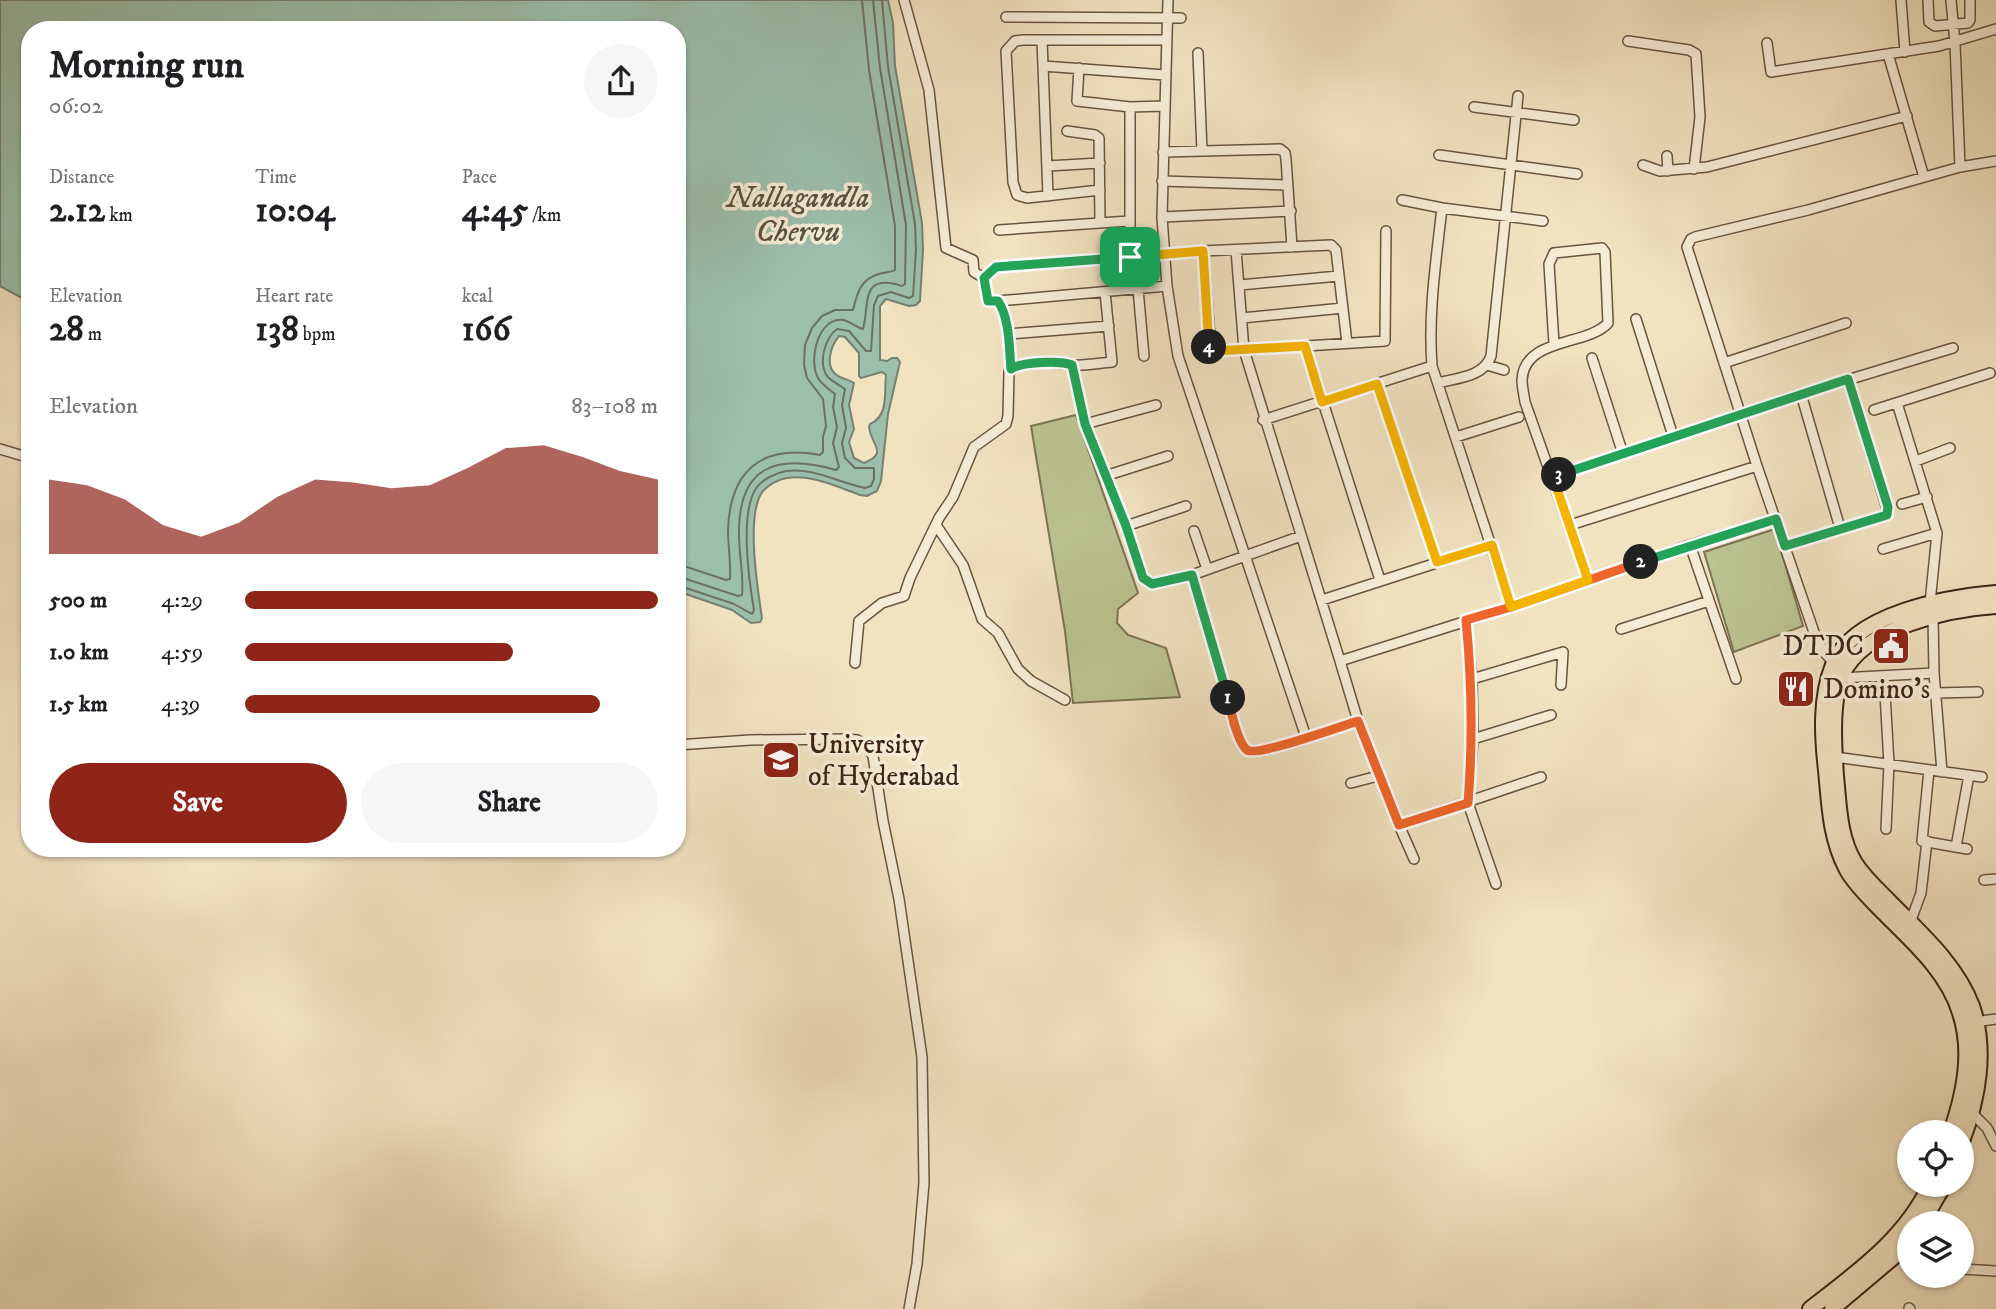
<!DOCTYPE html>
<html lang="en">
<head>
<meta charset="utf-8">
<style>
  body { margin:0; font-family:"IM FELL DW Pica",serif; background:#f6f6f6; color:#202124; height:100vh; display:flex; flex-direction:column; font-size:26px; white-space:nowrap }
  * { box-sizing:border-box; margin:0 }
  p { font-size:23px; color:#757577 }
  .icon { flex:none; width:38px; height:38px; fill:none; stroke:currentColor; stroke-width:2; stroke-linecap:round; stroke-linejoin:round }
  .map { position:relative; flex:1; overflow:hidden }
  .details { position:absolute; left:21px; top:21px; width:665px; height:836px; display:flex; flex-direction:column; background:#fff; border-radius:28px; box-shadow:0 2px 5px #0004 }
  .details>* { flex:none }
  .tools { position:absolute; left:1897px; top:1120px; display:grid; gap:14px }
  .tools a { display:grid; place-items:center; width:77px; height:77px; border-radius:50%; background:#fff; box-shadow:0 2px 5px #0004; font-size:35px }
  .pin { position:absolute; display:grid; place-items:center; width:60px; height:60px; color:#fff; margin:-30px; border-radius:14px; box-shadow:0 4px 10px #0006 }
  .km { position:absolute; width:35px; height:35px; margin:-18px; border-radius:50%; background:#222; color:#fff; font-size:19px; line-height:35px; text-align:center }
  .round { display:grid; place-items:center; flex:none; width:74px; height:74px; border-radius:37px; background:#f6f6f6 }
  .overview { display:flex; align-items:center; justify-content:space-between; height:119px; padding:0 28px }
  h1 { font-size:38px; font-weight:700; line-height:52px }
  .metrics { display:grid; grid-template-columns:repeat(3,1fr); gap:10px; height:119px; padding:7px 28px }
  .metrics div { display:grid; align-content:center }
  .metrics b { font-size:35px; font-weight:700 }
  .metrics small { font-size:19px; font-weight:400 }
  .metrics p { font-size:19px }
  .chart { height:196px; padding:14px 28px }
  .chart p { display:flex; justify-content:space-between }
  .chart svg { width:100%; height:126px; margin-top:7px; fill:#8f2418; opacity:.7 }
  .button { display:flex; gap:14px; margin-top:auto; padding:14px 28px }
  .button a { flex:1; height:80px; border-radius:42px; background:#8f2418; color:#fff; font-size:28px; font-weight:700; line-height:80px; text-align:center }
  .button a+a { background:#f6f6f6; color:#202124 }
  ul { padding:0 28px; list-style:none; font-size:23px }
  li { display:grid; grid-template-columns:112px 84px 1fr; align-items:center; height:52px }
  li i { height:18px; border-radius:9px; background:#8f2418 }
  .map>svg:first-child { display:block }
  .green { fill:#bbc392; stroke:#7c7454; stroke-width:2 }
  .water { fill:#9cbfac; stroke:#768170; stroke-width:2; fill-rule:evenodd }
  .lines { fill:none; stroke-linecap:round; stroke-linejoin:round }
  .shore { stroke:#6c7261; stroke-width:2 }
  .minor-casing { stroke:#695440; stroke-width:12 }
  .primary-casing { stroke:#3c2416; stroke-width:18 }
  .minor { stroke:#f6ecd6; stroke-width:9 }
  .primary { stroke:#f1e2c0; stroke-width:14 }
  .split-1-casing { stroke:#fff; stroke-width:14 }
  .split-2-casing { stroke:#fff; stroke-width:14 }
  .split-3-casing { stroke:#fff; stroke-width:14 }
  .split-4-casing { stroke:#fff; stroke-width:14 }
  .split-5-casing { stroke:#fff; stroke-width:14 }
  .split-1 { stroke:#22a559; stroke-width:9 }
  .split-2 { stroke:#f0652b; stroke-width:9 }
  .split-3 { stroke:#22a559; stroke-width:9 }
  .split-4 { stroke:#f5b400; stroke-width:9 }
  .split-5 { stroke:#f5b400; stroke-width:9 }
  .labels { text-anchor:middle; dominant-baseline:central; stroke-width:7; stroke-linejoin:round; paint-order:stroke }
  .poi-label { font-size:28px; fill:#3c2416; stroke:#f6ecd6; text-anchor:start }
  .water-label { font-size:30px; font-style:italic; fill:#595243; stroke:#f6ecd6 }
</style>
</head>
<body>
<div class="map">
<svg width="1996" height="1309" viewBox="0 0 1996 1309">
  <rect width="100%" height="100%" fill="#f1e2c0"/>
  <filter id="stains"><feTurbulence type="fractalNoise" baseFrequency=".00286" numOctaves="4"/><feColorMatrix values="0 0 0 0 .2 0 0 0 0 .09 0 0 0 0 .02 0 0 0 .5 -.17"/></filter>
  <radialGradient id="worn" r=".72"><stop offset=".6" stop-color="#630" stop-opacity="0"/><stop offset="1" stop-color="#630" stop-opacity=".3"/></radialGradient>
  <!-- green -->
  <path class="green" d="M 1076,415 L 1138,593 L 1118,609 L 1117,623 L 1128,635 L 1166,648 L 1180,697 L 1073,703 L 1065,631 L 1031,426 Z
    M 1775,529 L 1803,626 L 1734,652 L 1704,552 Z"/>
  <!-- water -->
  <path class="water" d="M 0,0 L 888,0 L 893,23 L 895,66 L 922,223 L 923,250 L 920,301 L 916,305 L 909,306 L 886,299 L 880,306 L 880,360 L 887,361 L 892,358 L 897,358 L 900,362 L 888,414 L 881,481 L 877,491 L 867,496 L 860,495 C 838,487 811,474 787,478 C 779,479 768,485 763,491 C 745,513 758,591 762,618 L 760,622 L 751,623 L 732,610 L 677,591 L 677,30 L 30,30 L 30,307 L 24,299 L 0,286 ZM 839,336 L 845,337 L 859,353 L 859,376 L 861,378 L 882,372 L 886,375 C 884,393 889,416 870,424 L 869,427 C 871,445 889,453 864,463 L 854,458 L 849,442 L 854,429 L 849,405 L 854,383 C 849,380 844,379 838,376 C 824,368 830,347 839,336 Z"/>
  <g class="lines">
    <!-- shore -->
    <path class="shore" d="M 677,566 L 687,567 L 726,580 L 730,579 C 731,563 728,546 728,530 C 730,471 761,444 820,455 L 823,452 L 823,437 L 826,426 L 823,399 L 807,378 L 804,365 L 805,345 L 812,328 L 822,316 L 835,310 L 853,310 C 857,294 860,279 879,274 C 885,272 890,273 895,270 L 895,226 L 869,70 L 862,0
      M 677,576 L 738,596 L 742,595 C 744,576 739,555 739,535 C 738,466 776,453 836,470 L 839,467 L 833,443 L 837,427 L 833,407 L 835,394 C 829,389 822,385 818,378 C 809,362 816,325 837,320 C 848,318 854,327 863,329 C 870,306 859,272 902,286 L 905,284 L 906,225 L 880,68 L 873,0
      M 677,585 L 734,604 L 752,614 L 754,610 C 749,581 739,511 757,487 C 763,479 776,473 786,471 C 813,467 839,483 865,488 L 871,486 L 874,479 L 874,468 L 855,468 L 845,458 L 842,443 L 846,428 L 842,405 L 845,389 C 840,385 832,382 827,376 C 818,362 825,338 837,329 L 849,331 L 866,351 L 871,351 L 874,305 L 878,296 L 891,292 L 909,298 L 913,296 L 916,250 L 915,224 L 888,67 L 882,0"/>
    <defs>
      <path id="minor" d="M 904,0 L 929,90 L 946,248 L 973,260 L 974,272 L 984,278
        M 1168,0 L 1162,217 L 1167,286 L 1178,356 L 1306,737
        M 1901,0 L 1905,52
        M 1928,0 L 1929,22 L 1935,26 L 1968,23 L 1970,20 L 1970,0
        M 1951,0 L 1955,43 L 1960,167
        M 1006,17 L 1181,18
        M 1042,40 L 1043,66
        M 1628,41 L 1689,50 L 1696,54 L 1700,117 L 1694,169
        M 1767,43 L 1771,72 L 1939,46 L 1996,29
        M 1198,53 L 1202,151
        M 1888,54 L 1924,177
        M 1079,68 L 1077,101 L 1130,107 L 1130,257
        M 1130,107 L 1164,106
        M 1474,107 L 1574,120
        M 1067,131 L 1095,135 L 1099,138 L 1100,223
        M 1163,152 L 1280,149 L 1285,153 L 1286,159 L 1292,247
        M 1439,155 L 1577,174
        M 1667,156 L 1668,171
        M 1643,165 L 1660,171 L 1707,167 L 1907,116
        M 1047,166 L 1100,163
        M 1162,181 L 1287,185
        M 1100,190 L 1027,198 L 1017,195 L 1013,182 L 1006,51 L 1015,41 L 1023,40 L 1166,40
        M 1048,196 L 1043,66 L 1165,75
        M 1402,200 L 1442,208 L 1543,221
        M 1442,208 C 1436,261 1428,313 1432,366 L 1511,607
        M 1162,217 L 1291,211
        M 999,230 L 1129,221
        M 1236,250 L 1244,350 L 1340,661
        M 1203,251 L 1211,349 L 1244,350 L 1385,341 L 1386,231
        M 1240,285 L 1339,276
        M 1138,289 L 1144,356
        M 998,301 L 1167,286
        M 1242,318 L 1343,308
        M 1636,319 L 1673,436
        M 1008,334 L 1109,326
        M 1554,344 L 1549,264 L 1554,253 L 1602,248 L 1605,252 L 1608,323 C 1588,346 1524,337 1522,380 C 1522,387 1524,395 1525,402 L 1588,580
        M 1305,346 L 1380,580
        M 1592,358 L 1623,454
        M 1724,363 L 1846,323
        M 1072,365 L 1085,424 L 1126,526 L 1143,578 L 1152,584 L 1192,575 L 1301,536
        M 1487,365 L 1504,370
        M 1011,369 C 1009,348 1010,319 998,301 L 988,301 L 984,278 L 996,267 L 1203,251 L 1331,245 L 1336,250 L 1347,343
        M 1438,383 C 1457,378 1484,377 1491,356 L 1518,96
        M 1377,384 L 1437,562
        M 1801,394 L 1840,528
        M 1897,403 L 1937,533 L 1930,603
        M 1874,410 L 1990,373
        M 1263,420 L 1432,366
        M 1085,424 L 1156,405
        M 1456,437 L 1519,417
        M 0,449 L 30,458
        M 1916,461 L 1950,448
        M 1105,476 L 1168,456
        M 1553,477 L 1801,394 L 1953,348
        M 1902,504 L 1927,497
        M 936,525 L 963,565 L 982,619 L 998,633 L 1018,669 L 1031,681 L 1065,700
        M 1570,525 L 1757,466
        M 1126,526 L 1186,506
        M 1194,531 L 1207,569
        M 1690,545 L 1736,679
        M 1785,546 L 1883,517 L 1888,512 L 1848,379
        M 1883,549 L 1937,533
        M 1192,575 L 1239,738 C 1242,743 1244,749 1250,751 C 1263,756 1340,727 1358,721
        M 1322,600 L 1492,545
        M 1933,616 L 1934,673 L 1942,772
        M 1466,620 L 1472,679 L 1473,739 L 1468,803 L 1496,884
        M 1621,629 L 1709,601
        M 1833,662 L 1824,652 L 1816,638 L 1757,466 L 1687,247 L 1691,239 L 1695,237 L 1808,210 L 1960,167 L 1996,161
        M 855,663 L 859,621 L 882,603 L 904,596 L 910,578 L 939,518 L 953,497 L 974,447 L 1006,424 L 1008,416 L 1009,372 C 1020,359 1058,363 1073,365 C 1085,366 1100,363 1112,362 L 1105,292
        M 1884,676 L 1889,764 L 1886,829
        M 1841,678 L 1934,673
        M 1472,679 L 1563,652 L 1561,685
        M 1936,693 L 1978,692
        M 1473,739 L 1551,715
        M 677,745 L 750,740 L 847,739 L 857,740 L 867,746 L 873,756 L 883,821 L 899,899 L 922,1057 L 924,1183 L 917,1264 L 909,1309
        M 1835,757 L 1982,777
        M 1929,770 L 1922,841 L 1967,849
        M 1541,777 L 1399,825 L 1358,721 L 1340,661 L 1511,607 L 1690,545 L 1776,519
        M 1351,783 L 1378,776
        M 1399,825 L 1414,859
        M 1956,847 L 1969,775
        M 1984,880 L 1996,879
        M 1910,923 L 1921,893 L 1927,841
        M 1975,1022 L 1996,1019
        M 1972,1113 L 1987,1128 L 1996,1146
        M 1962,1269 L 1996,1271
        M 1909,1308 L 1910,1309"/>
      <path id="primary" d="M 1951,1132 C 1964,1094 1973,1052 1960,1013 C 1947,969 1906,936 1876,905 C 1865,893 1853,882 1846,868 C 1830,838 1829,802 1826,770 C 1822,736 1820,697 1833,665 C 1853,613 1948,597 1996,593
        M 1962,1141 C 1978,1100 1987,1050 1972,1006 C 1956,963 1918,931 1887,899 C 1876,888 1864,877 1855,863 C 1839,837 1839,805 1836,776 C 1834,747 1831,702 1842,675 C 1864,627 1949,609 1996,606
        M 1922,1223 L 1944,1185
        M 1810,1309 C 1856,1273 1905,1239 1930,1185
        M 1832,1309 L 1896,1255 L 1909,1240"/>
    </defs>
    <!-- minor casing -->
    <use href="#minor" class="minor-casing"/>
    <!-- primary casing -->
    <use href="#primary" class="primary-casing"/>
    <!-- minor -->
    <use href="#minor" class="minor"/>
    <!-- primary -->
    <use href="#primary" class="primary"/>
  </g>
  <g class="lines">
    <defs>
      <path id="split-1" d="M 1130,257 L 996,267 L 984,278 L 988,301 L 998,301 C 1010,319 1009,348 1011,369 C 1021,362 1060,360 1072,365 L 1085,424 L 1126,526 L 1143,578 L 1152,584 L 1192,575 L 1228,698"/>
      <path id="split-2" d="M 1228,698 C 1231,711 1237,742 1247,750 C 1257,757 1341,726 1358,721 L 1399,825 L 1468,803 C 1473,741 1472,682 1466,620 L 1511,607 L 1641,562"/>
      <path id="split-3" d="M 1559,475 L 1848,379 L 1888,507 L 1887,515 L 1785,546 L 1776,519 L 1641,562"/>
      <path id="split-4" d="M 1209,347 L 1214,351 L 1305,346 L 1322,402 L 1377,384 L 1437,562 L 1492,545 L 1511,607 L 1588,580 L 1553,477 L 1559,475"/>
      <path id="split-5" d="M 1130,257 L 1203,251 L 1209,347"/>
    </defs>
    <!-- split-1 casing -->
    <use href="#split-1" class="split-1-casing"/>
    <!-- split-2 casing -->
    <use href="#split-2" class="split-2-casing"/>
    <!-- split-3 casing -->
    <use href="#split-3" class="split-3-casing"/>
    <!-- split-4 casing -->
    <use href="#split-4" class="split-4-casing"/>
    <!-- split-5 casing -->
    <use href="#split-5" class="split-5-casing"/>
    <!-- split-1 -->
    <use href="#split-1" class="split-1"/>
    <!-- split-2 -->
    <use href="#split-2" class="split-2"/>
    <!-- split-3 -->
    <use href="#split-3" class="split-3"/>
    <!-- split-4 -->
    <use href="#split-4" class="split-4"/>
    <!-- split-5 -->
    <use href="#split-5" class="split-5"/>
  </g>
  <!-- icons -->
  <defs>
    <symbol id="civic-square" viewBox="-11 -11 22 22"><rect x="-9" y="-9" width="18" height="18" rx="4" fill="#8f2418" stroke="#f6ecd6"/><path d="M-.6-6.5H3V-4.5H.6V-3L4-1V1h2V6H-6V1h2V-1L-.6-3ZM-1.2 2.5V6h2.4V2.5Z" fill="#fff"/></symbol>
    <symbol id="restaurant-square" viewBox="-11 -11 22 22"><rect x="-9" y="-9" width="18" height="18" rx="4" fill="#8f2418" stroke="#f6ecd6"/><path d="M-5-6h1v4h1v-4h1v4h1v-4h1v5L-1.5 .5V6h-2V.5L-5-1ZM5-6V6H3V1.5H1.5Q1.5-4 5-6Z" fill="#fff"/></symbol>
    <symbol id="university-square" viewBox="-11 -11 22 22"><rect x="-9" y="-9" width="18" height="18" rx="4" fill="#8f2418" stroke="#f6ecd6"/><path d="M0-5L7-2L0 1L-7-2ZM-4 1L0 2.5L4 1V4Q0 6-4 4Z" fill="#fff"/></symbol>
  </defs>
  <g fill-rule="evenodd">
    <use href="#civic-square" x="1869" y="624" width="44" height="44"/>
    <use href="#restaurant-square" x="1774" y="667" width="44" height="44"/>
    <use href="#university-square" x="759" y="738" width="44" height="44"/>
  </g>
  <g class="labels">
    <!-- poi labels -->
    <g class="poi-label">
      <text x="1864" y="646" text-anchor="end">DTDC</text>
      <text x="1823" y="689">Domino's</text>
      <text x="808" y="744">University<tspan x="808" dy="32">of Hyderabad</tspan></text>
    </g>
    <!-- water labels -->
    <g class="water-label">
      <text x="798" y="198">Nallagandla<tspan x="798" dy="34">Chervu</tspan></text>
    </g>
  </g>
  <rect width="100%" height="100%" filter="url(#stains)"/>
  <rect width="100%" height="100%" fill="url(#worn)"/>
</svg>
<div class="tools">
<a><svg class="icon" aria-label="locate" viewBox="0 0 24 24"><circle cx="12" cy="12" r="6"/><path d="M12 2v4M12 18v4M2 12h4M18 12h4"/></svg></a>
<a><svg class="icon" aria-label="layers" viewBox="0 0 24 24"><path d="M12 4l9 5-9 5-9-5zM3 14l9 5 9-5"/></svg></a>
</div>
<div class="pin" style="left:1130px;top:257px;background:#1e9e55"><svg class="icon" aria-label="arrive" viewBox="0 0 24 24"><path d="M6 21V4h12l-3 4 3 4H6"/></svg></div>
<b class="km" style="left:1228px;top:698px">1</b>
<b class="km" style="left:1641px;top:562px">2</b>
<b class="km" style="left:1559px;top:475px">3</b>
<b class="km" style="left:1209px;top:347px">4</b>
<section class="details">
<div class="overview"><div><h1>Morning run</h1><p>06:02</p></div><a class="round"><svg class="icon" aria-label="share" viewBox="0 0 24 24"><path d="M12 15V3M7 8l5-5 5 5M5 13v7h14v-7"/></svg></a></div>
<div class="metrics">
<div><p>Distance</p><b>2.12<small> km</small></b></div>
<div><p>Time</p><b>10:04</b></div>
<div><p>Pace</p><b>4:45<small> /km</small></b></div>
</div>
<div class="metrics">
<div><p>Elevation</p><b>28<small> m</small></b></div>
<div><p>Heart rate</p><b>138<small> bpm</small></b></div>
<div><p>kcal</p><b>166</b></div>
</div>
<div class="chart"><p><span>Elevation</span>83–108 m</p>
<svg viewBox="0 0 160 44" preserveAspectRatio="none"><path d="M0 44V18L10 20L20 25L30 34L40 38L50 33L60 24L70 18L80 19L90 21L100 20L110 14L120 7L130 6L140 10L150 15L160 18V44z"/></svg>
</div>
<ul>
<li><b>500 m</b>4:29<i style="width:100%"></i></li>
<li><b>1.0 km</b>4:59<i style="width:65%"></i></li>
<li><b>1.5 km</b>4:39<i style="width:86%"></i></li>
</ul>
<div class="button"><a>Save</a><a>Share</a></div>
</section>
</div>
</body>
</html>
